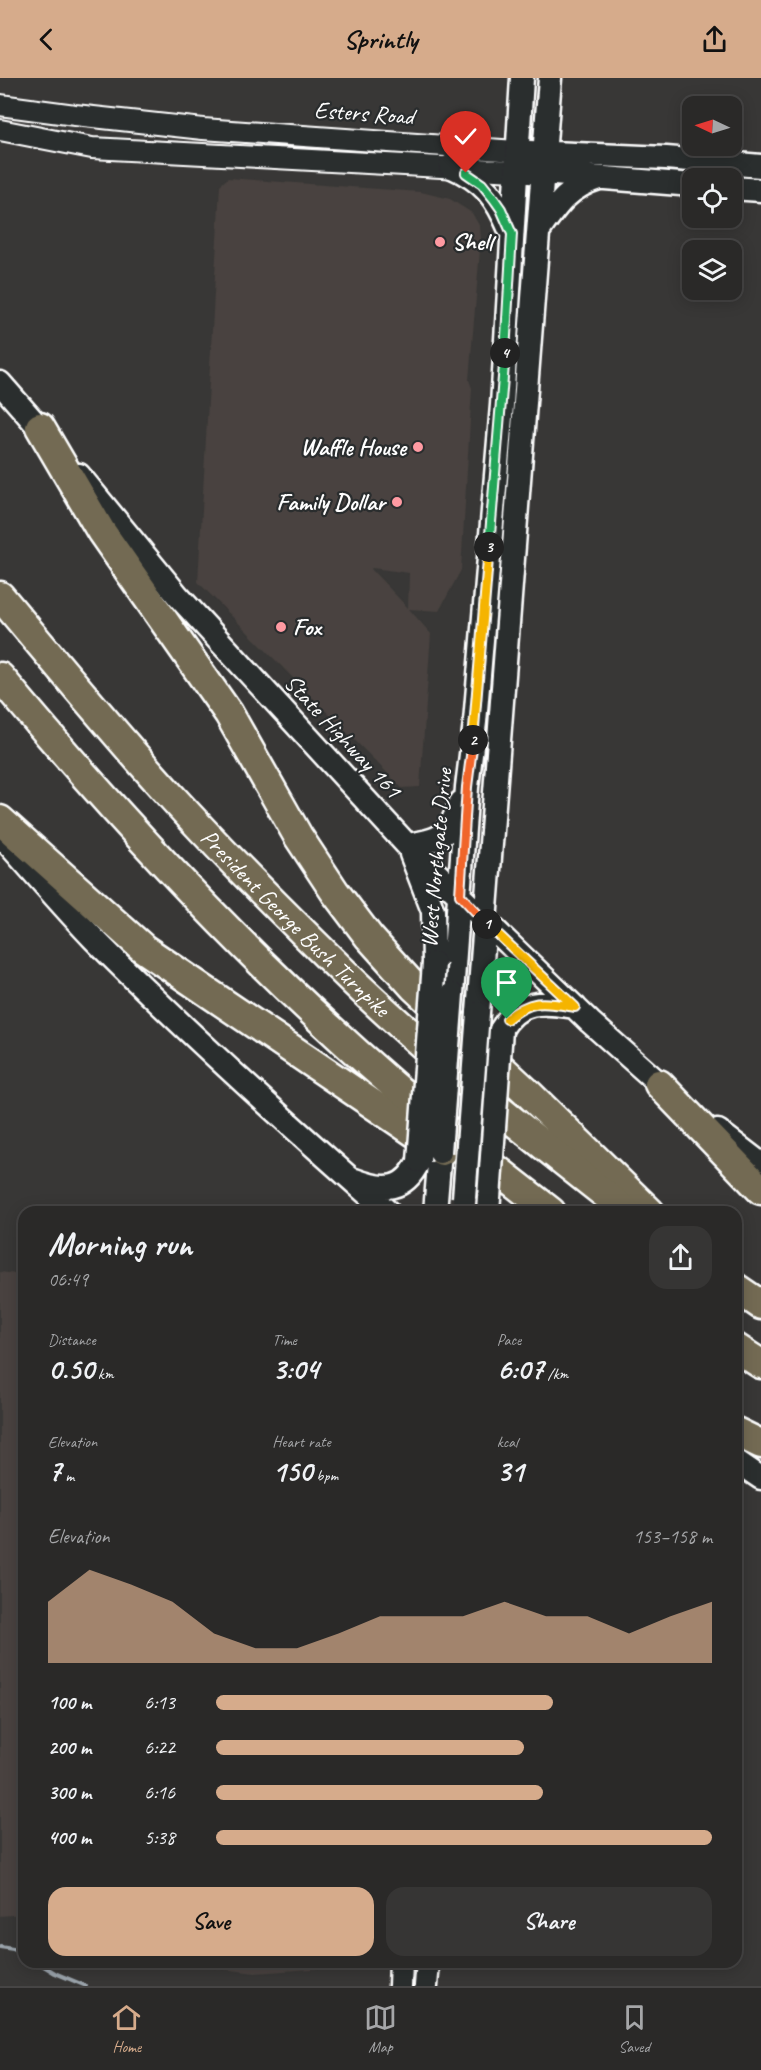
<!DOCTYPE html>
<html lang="en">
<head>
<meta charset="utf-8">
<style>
  body { margin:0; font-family:Caveat,sans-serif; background:#363534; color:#f1f3f6; height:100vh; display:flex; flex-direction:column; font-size:22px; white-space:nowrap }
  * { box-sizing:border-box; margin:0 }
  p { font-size:20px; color:#a5a6a8 }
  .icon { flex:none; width:33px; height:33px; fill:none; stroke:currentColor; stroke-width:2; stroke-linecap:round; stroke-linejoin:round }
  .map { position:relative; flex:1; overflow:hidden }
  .drawer { position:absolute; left:18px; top:1128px; width:724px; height:762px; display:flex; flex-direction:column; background:#2a2928; border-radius:18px; box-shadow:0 3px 15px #0003,0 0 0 2px #464545 }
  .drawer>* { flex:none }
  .needle { width:39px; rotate:274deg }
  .buttons { position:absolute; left:682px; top:18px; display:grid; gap:12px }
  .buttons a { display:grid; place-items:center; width:60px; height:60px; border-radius:12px; background:#2a2928; box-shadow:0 3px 15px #0003,0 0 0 2px #464545; font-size:30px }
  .pin { position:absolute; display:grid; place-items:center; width:51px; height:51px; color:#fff; margin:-62px -26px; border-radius:50% 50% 50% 0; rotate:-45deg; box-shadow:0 0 6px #0007 }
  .pin .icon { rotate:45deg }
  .km { position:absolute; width:30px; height:30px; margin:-15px; border-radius:50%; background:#222; color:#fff; font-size:16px; line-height:30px; text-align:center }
  .round { display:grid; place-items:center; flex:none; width:63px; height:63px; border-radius:18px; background:#363534 }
  .summary { display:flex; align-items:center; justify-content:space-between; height:102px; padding:0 30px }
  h1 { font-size:33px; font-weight:700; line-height:45px }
  .stats { display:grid; grid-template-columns:repeat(3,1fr); gap:9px; height:102px; padding:6px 30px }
  .stats div { display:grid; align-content:center }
  .stats b { font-size:30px; font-weight:700 }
  .stats small { font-size:16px; font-weight:400 }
  .stats p { font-size:16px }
  .chart { height:168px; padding:12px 30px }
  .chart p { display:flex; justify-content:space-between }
  .chart svg { width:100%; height:108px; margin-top:6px; fill:#d6ab8b; opacity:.7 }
  .button { display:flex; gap:12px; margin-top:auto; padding:12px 30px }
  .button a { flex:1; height:69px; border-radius:18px; background:#d6ab8b; color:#111; font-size:24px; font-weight:700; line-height:69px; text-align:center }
  .button a+a { background:#363534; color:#f1f3f6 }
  ul { padding:0 30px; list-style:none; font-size:20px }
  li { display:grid; grid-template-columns:96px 72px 1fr; align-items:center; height:45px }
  li i { height:15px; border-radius:8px; background:#d6ab8b }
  header { display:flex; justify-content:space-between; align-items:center; height:78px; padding:0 30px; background:#d6ab8b; color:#111; font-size:27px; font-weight:700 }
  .dock { display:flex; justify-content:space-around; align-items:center; height:84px; border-top:2px solid #464545; background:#2a2928; font-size:16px; color:#a5a6a8 }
  .dock a { display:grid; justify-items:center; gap:3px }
  .dock .on { color:#d6ab8b }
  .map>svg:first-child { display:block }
  .built { fill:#48423f; fill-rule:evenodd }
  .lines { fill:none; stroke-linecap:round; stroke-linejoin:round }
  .stream { stroke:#9ba4ac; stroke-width:4 }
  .tertiary-casing { stroke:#fff; stroke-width:24 }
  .secondary-casing { stroke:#fff; stroke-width:27 }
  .motorway-casing { stroke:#fff; stroke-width:33 }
  .tertiary { stroke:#2a2d2e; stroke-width:20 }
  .secondary { stroke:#2a2d2e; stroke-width:22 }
  .motorway { stroke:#736b52; stroke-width:28 }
  .secondary-bridge-casing { stroke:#fff; stroke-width:27; stroke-linecap:butt }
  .secondary-bridge { stroke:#2a2d2e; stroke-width:22 }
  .split-1-casing { stroke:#fff; stroke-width:12 }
  .split-2-casing { stroke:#fff; stroke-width:12 }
  .split-3-casing { stroke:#fff; stroke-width:12 }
  .split-4-casing { stroke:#fff; stroke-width:12 }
  .split-5-casing { stroke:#fff; stroke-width:12 }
  .split-1 { stroke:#f5b400; stroke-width:8 }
  .split-2 { stroke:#f0652b; stroke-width:8 }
  .split-3 { stroke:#f5b400; stroke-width:8 }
  .split-4 { stroke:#22a559; stroke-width:8 }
  .split-5 { stroke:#22a559; stroke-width:8 }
  .poi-dot { fill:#ff9aa2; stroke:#2a2d2e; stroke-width:2 }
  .labels { text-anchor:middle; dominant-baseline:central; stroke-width:4.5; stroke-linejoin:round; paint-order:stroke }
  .street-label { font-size:24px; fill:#fff; stroke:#2a2d2e }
  .poi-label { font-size:24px; font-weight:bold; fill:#fff; stroke:#2a2d2e; text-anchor:start }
</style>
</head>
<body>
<header><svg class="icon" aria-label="back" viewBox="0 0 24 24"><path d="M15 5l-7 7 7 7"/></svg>Sprintly<svg class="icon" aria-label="share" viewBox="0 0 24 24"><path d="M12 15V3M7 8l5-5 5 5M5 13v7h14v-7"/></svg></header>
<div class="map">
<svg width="761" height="1908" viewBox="0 0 761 1908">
  <rect width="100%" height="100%" fill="#383736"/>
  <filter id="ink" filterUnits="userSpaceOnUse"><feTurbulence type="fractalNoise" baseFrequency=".0167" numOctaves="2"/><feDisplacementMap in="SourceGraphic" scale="12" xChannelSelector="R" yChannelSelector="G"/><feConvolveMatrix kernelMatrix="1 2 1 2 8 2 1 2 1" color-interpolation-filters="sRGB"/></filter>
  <g filter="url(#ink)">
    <!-- built -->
    <path class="built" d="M 228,100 L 421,114 L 450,121 L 472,135 L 480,149 L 481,160 L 469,302 L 472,310 L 461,492 L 439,533 L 409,531 L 431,556 L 420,709 L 402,710 L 198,504 L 220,107 ZM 372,490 L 409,495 L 408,530 L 371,491 Z
      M 0,1194 L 24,1197 L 24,1836 L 0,1838 Z
      M 167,1884 L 357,1884 L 312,1891 L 255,1895 Z"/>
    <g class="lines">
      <!-- stream -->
      <path class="stream" d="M 0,1869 L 13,1871 L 24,1877
        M 37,1884 L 55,1895 L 86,1908"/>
      <defs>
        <path id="tertiary" d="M 0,27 L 75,37 L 203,51 L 516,73
          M 0,52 L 92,70 L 515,93"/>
        <path id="secondary" d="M 529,74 L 666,80 L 761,88
          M 450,88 C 484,103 496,119 510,152
          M 529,94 L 693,107
          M 732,110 L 761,112
          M 540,151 C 557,127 569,109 599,100
          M 0,305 L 50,362
          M 79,397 L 178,518 L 407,767 L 590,944 L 671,1016
          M 3,760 C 33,793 63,829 94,861 C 188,956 288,1046 388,1134
          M 407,767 C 443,762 448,758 461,724
          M 411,776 L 433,833 L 434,885
          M 452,916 L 467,709 L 475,644 L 502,327 L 522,0
          M 478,935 L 550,0
          M 501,952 C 519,920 543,924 575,929
          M 718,1053 L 761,1086
          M 355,1102 C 384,1113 404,1114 419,1083
          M 435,1134 L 440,1074
          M 736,1383 L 761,1400
          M 400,1908 L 401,1884
          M 426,1908 L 428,1884"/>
        <g id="motorway">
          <path d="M 40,349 L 101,453 L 229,636 L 298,758 L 335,814 L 369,859 L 414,909 L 529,1016 L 650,1134"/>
          <path id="s1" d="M 0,518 C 56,585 112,653 171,718 C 230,783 293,845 356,906 C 440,986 532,1059 624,1131"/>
          <path d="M 0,599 C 121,744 249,882 392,1006 C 443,1051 498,1092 551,1134"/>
          <path d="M 0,742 L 144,871 L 442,1073"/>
          <path d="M 659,1006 L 761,1112"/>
          <path d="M 736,1210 L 761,1227"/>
          <path d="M 736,1270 L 761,1286"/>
          <path d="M 736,1354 L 761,1366"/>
        </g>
      </defs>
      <!-- tertiary casing -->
      <use href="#tertiary" class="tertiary-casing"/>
      <!-- secondary casing -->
      <use href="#secondary" class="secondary-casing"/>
      <!-- motorway casing -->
      <use href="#motorway" class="motorway-casing"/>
      <!-- tertiary -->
      <use href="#tertiary" class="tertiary"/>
      <!-- secondary -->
      <use href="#secondary" class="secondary"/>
      <!-- motorway -->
      <use href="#motorway" class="motorway"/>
      <defs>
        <path id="secondary-bridge" d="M 440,1074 L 452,916
          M 419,1083 L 434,885
          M 464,1120 L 478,935
          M 488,1134 L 501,952"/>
      </defs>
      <!-- secondary-bridge casing -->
      <use href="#secondary-bridge" class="secondary-bridge-casing"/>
      <!-- secondary-bridge -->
      <use href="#secondary-bridge" class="secondary-bridge"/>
    </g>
  </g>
  <g class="lines" filter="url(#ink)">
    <defs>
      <path id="split-1" d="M 487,846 L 575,929 C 545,924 532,920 507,941"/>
      <path id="split-2" d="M 473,662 L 467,709 L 460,817 L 487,846"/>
      <path id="split-3" d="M 473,662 L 489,469"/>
      <path id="split-4" d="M 489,469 L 505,275"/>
      <path id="split-5" d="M 466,95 L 482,106 L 494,121 L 501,131 L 512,156 L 505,275"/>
    </defs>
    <!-- split-1 casing -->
    <use href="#split-1" class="split-1-casing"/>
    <!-- split-2 casing -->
    <use href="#split-2" class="split-2-casing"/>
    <!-- split-3 casing -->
    <use href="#split-3" class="split-3-casing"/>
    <!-- split-4 casing -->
    <use href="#split-4" class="split-4-casing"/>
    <!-- split-5 casing -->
    <use href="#split-5" class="split-5-casing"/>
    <!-- split-1 -->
    <use href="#split-1" class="split-1"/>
    <!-- split-2 -->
    <use href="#split-2" class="split-2"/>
    <!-- split-3 -->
    <use href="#split-3" class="split-3"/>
    <!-- split-4 -->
    <use href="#split-4" class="split-4"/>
    <!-- split-5 -->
    <use href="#split-5" class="split-5"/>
  </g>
  <!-- markers -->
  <g class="poi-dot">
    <circle cx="440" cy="164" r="6"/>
    <circle cx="418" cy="369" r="6"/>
    <circle cx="397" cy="424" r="6"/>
    <circle cx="281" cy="549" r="6"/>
  </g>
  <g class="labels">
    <!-- street labels -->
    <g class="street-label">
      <text transform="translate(364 35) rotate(4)">Esters Road</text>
      <text transform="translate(343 658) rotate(47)">State Highway 161</text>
      <text transform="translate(436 780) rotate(-85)">West Northgate Drive</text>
      <text stroke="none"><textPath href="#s1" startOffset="441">President George Bush Turnpike</textPath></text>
    </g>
    <!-- poi labels -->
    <g class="poi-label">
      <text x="452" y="164">Shell</text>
      <text x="406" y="369" text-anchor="end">Waffle House</text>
      <text x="385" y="424" text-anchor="end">Family Dollar</text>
      <text x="293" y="549">Fox</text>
    </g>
  </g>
</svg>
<div class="buttons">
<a><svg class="needle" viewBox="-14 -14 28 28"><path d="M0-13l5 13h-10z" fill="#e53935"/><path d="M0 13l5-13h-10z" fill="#a5a6a8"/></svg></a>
<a><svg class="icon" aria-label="locate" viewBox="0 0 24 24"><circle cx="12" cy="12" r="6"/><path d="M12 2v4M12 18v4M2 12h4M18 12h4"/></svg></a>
<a><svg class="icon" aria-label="layers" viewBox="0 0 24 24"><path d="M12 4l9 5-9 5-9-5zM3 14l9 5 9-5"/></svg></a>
</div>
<div class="pin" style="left:507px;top:941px;background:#1e9e55"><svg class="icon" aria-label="arrive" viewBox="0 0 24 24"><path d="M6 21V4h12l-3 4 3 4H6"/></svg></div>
<div class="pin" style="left:466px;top:95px;background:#d93025"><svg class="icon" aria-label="check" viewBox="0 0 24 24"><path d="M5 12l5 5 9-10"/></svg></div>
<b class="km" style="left:487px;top:846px">1</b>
<b class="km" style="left:473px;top:662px">2</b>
<b class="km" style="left:489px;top:469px">3</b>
<b class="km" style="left:505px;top:275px">4</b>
<section class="drawer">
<div class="summary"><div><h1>Morning run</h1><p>06:49</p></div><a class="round"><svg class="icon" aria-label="share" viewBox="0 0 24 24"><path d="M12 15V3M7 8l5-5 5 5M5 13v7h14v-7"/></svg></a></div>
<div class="stats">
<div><p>Distance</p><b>0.50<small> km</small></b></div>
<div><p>Time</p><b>3:04</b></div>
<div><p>Pace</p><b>6:07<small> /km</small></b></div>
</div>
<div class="stats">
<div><p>Elevation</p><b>7<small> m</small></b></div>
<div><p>Heart rate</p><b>150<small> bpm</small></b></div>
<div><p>kcal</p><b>31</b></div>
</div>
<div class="chart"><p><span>Elevation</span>153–158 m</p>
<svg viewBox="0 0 160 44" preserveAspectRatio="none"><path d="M0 44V19L10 6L20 12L30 19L40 32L50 38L60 38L70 32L80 25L90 25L100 25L110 19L120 25L130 25L140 32L150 25L160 19V44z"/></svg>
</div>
<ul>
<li><b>100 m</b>6:13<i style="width:68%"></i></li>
<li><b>200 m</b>6:22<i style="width:62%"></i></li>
<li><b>300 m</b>6:16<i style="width:66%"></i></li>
<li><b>400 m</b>5:38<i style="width:100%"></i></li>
</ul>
<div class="button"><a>Save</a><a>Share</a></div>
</section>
</div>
<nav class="dock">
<a class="on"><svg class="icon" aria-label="home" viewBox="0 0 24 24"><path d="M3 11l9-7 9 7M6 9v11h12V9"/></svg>Home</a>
<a><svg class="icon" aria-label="map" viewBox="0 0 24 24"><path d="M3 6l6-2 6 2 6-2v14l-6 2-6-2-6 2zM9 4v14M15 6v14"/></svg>Map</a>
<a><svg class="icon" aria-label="saved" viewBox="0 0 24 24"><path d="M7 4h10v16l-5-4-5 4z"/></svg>Saved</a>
</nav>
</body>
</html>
